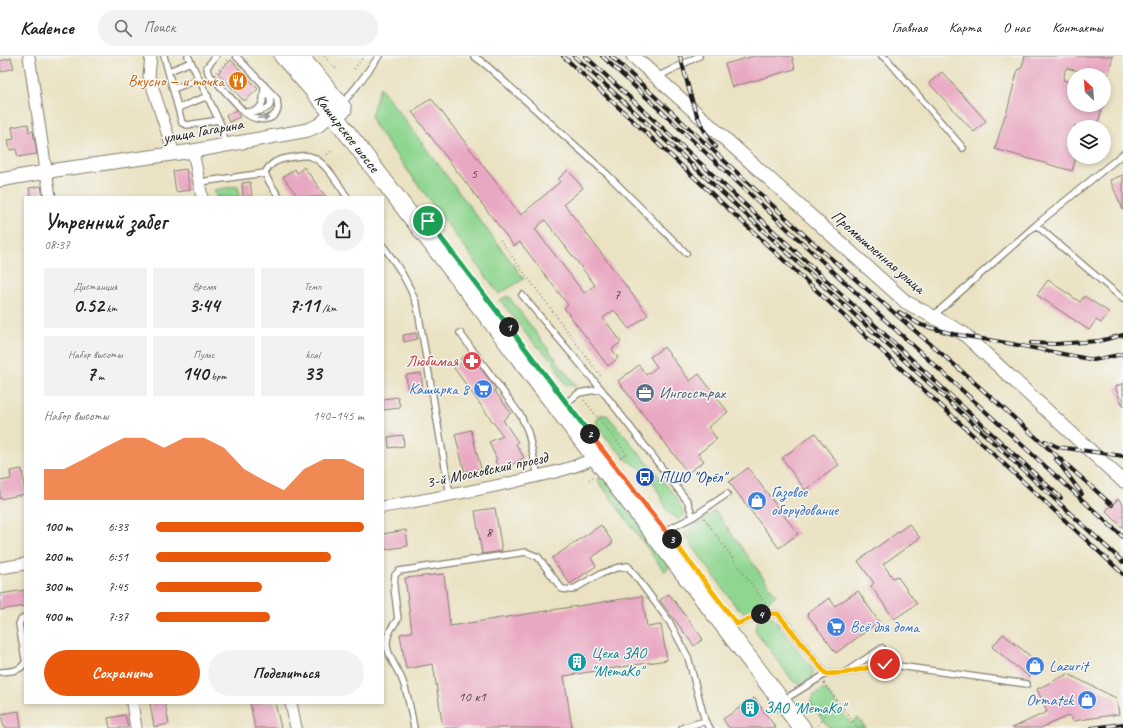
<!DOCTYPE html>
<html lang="ru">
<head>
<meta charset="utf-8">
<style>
  body { margin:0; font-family:Caveat,sans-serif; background:#f2f2f2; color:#222; height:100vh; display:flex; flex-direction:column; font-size:15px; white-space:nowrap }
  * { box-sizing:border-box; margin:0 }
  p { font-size:13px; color:#767676 }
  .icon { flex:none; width:22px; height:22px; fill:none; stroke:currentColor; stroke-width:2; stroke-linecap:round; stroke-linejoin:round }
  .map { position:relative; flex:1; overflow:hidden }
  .side { position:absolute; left:24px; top:140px; width:360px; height:508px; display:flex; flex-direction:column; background:#fff; border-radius:0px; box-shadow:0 2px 6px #0003 }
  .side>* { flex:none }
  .needle { width:26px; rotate:335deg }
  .tools { position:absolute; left:1067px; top:12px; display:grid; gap:8px }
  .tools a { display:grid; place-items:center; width:44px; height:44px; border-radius:50%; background:#fff; box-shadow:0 2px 6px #0003; font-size:20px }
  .pin { position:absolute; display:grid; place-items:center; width:34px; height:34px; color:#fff; margin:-17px; border:2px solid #fff; border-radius:50%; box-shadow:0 1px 4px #0007 }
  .km { position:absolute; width:20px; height:20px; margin:-10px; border-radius:50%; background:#222; color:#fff; font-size:11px; line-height:20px; text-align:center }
  .round { display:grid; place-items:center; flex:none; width:42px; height:42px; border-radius:21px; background:#f2f2f2 }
  .summary { display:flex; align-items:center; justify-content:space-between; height:68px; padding:0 20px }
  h1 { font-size:22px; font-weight:800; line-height:30px }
  .metrics { display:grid; grid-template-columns:repeat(3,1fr); gap:6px; height:68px; padding:4px 20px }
  .metrics div { display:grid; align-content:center; border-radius:0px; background:#f2f2f2; text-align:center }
  .metrics b { font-size:20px; font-weight:800 }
  .metrics small { font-size:11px; font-weight:400 }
  .metrics p { font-size:11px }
  .chart { height:112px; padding:8px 20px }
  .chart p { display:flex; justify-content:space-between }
  .chart svg { width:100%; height:72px; margin-top:4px; fill:#ea580c; opacity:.7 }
  .button { display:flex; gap:8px; margin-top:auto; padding:8px 20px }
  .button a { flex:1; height:46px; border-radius:24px; background:#ea580c; color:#fff; font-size:16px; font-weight:800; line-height:46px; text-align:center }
  .button a+a { background:#f2f2f2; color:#222 }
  ul { padding:0 20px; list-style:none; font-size:13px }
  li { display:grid; grid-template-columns:64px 48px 1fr; align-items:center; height:30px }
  li i { height:10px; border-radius:5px; background:#ea580c }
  header { display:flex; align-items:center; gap:24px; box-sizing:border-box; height:56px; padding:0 20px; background:#fff; border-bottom:1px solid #e0e0e0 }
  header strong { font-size:19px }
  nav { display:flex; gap:22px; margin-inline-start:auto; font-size:14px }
  .search { width:280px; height:36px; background:#f2f2f2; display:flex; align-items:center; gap:10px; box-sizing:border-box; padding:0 14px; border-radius:22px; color:#767676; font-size:15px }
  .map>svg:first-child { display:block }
  .green { fill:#8fd690; stroke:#567956 }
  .building { fill:#e9a8c2; fill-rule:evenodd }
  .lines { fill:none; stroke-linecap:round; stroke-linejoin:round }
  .service-casing { stroke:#837f6f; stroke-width:8 }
  .minor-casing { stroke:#837f6f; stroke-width:13 }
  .tertiary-casing { stroke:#837f6f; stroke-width:15 }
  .primary-casing { stroke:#837f6f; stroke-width:19 }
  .path { stroke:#837f6f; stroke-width:1.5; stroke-dasharray:1 3; stroke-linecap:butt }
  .service { stroke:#fff; stroke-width:5.5 }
  .minor { stroke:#fff; stroke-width:11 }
  .tertiary { stroke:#fff; stroke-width:13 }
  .primary { stroke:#fff; stroke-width:17 }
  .rail-casing { stroke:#1c1c1c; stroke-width:4 }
  .rail { stroke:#f6f6f2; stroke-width:2.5; stroke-dasharray:8; stroke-linecap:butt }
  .oneway { fill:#999 }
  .split-1-casing { stroke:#fff; stroke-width:8 }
  .split-2-casing { stroke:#fff; stroke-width:8 }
  .split-3-casing { stroke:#fff; stroke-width:8 }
  .split-4-casing { stroke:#fff; stroke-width:8 }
  .split-5-casing { stroke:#fff; stroke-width:8 }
  .split-1 { stroke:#22a559; stroke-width:5 }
  .split-2 { stroke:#22a559; stroke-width:5 }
  .split-3 { stroke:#f0652b; stroke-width:5 }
  .split-4 { stroke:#f5b400; stroke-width:5 }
  .split-5 { stroke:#f5b400; stroke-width:5 }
  .labels { text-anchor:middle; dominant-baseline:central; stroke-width:3; stroke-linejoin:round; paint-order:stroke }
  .number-label { font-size:14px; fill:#4f3f46 }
  .food-label { font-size:16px; fill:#c56008; stroke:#f6f6f2; text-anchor:end }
  .street-label { font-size:16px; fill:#1c1c1c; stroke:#f6f6f2 }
  .health-label { font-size:16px; fill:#be3a42; stroke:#f6f6f2; text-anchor:end }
  .shop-label { font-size:16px; fill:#366cbe; stroke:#f6f6f2; text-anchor:start }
  .service-label { font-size:16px; fill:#4e5e75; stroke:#f6f6f2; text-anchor:start }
  .transit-label { font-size:16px; fill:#164399; stroke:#f6f6f2; text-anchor:start }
  .culture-label { font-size:16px; fill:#0d838f; stroke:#f6f6f2; text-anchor:start }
</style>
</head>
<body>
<header>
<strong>Kadence</strong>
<div class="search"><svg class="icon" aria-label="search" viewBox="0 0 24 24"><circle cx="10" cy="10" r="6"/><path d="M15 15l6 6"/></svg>Поиск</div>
<nav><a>Главная</a><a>Карта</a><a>О нас</a><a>Контакты</a></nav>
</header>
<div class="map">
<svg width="1123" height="672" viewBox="0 0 1123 672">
  <rect width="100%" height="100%" fill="#f6f6f2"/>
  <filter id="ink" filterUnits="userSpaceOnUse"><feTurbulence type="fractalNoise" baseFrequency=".025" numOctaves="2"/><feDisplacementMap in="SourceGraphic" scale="8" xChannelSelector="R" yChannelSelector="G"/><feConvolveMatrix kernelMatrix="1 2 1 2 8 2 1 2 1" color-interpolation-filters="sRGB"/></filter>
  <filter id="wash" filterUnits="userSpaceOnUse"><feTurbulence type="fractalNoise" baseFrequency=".012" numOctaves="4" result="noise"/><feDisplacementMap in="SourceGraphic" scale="16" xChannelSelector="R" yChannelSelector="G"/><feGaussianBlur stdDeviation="0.9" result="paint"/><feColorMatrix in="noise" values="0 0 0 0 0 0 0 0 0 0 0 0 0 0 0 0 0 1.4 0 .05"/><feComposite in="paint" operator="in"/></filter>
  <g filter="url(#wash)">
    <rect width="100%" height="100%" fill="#eae2c2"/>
    <!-- green -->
    <path class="green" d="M 380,31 L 524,223 L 499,238 L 374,69 L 371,60 Z
      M 238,130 L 240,141 L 216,141 L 214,134 Z
      M 508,240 L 576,330 L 565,328 L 553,305 L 530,283 L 500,244 Z
      M 600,359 L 607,359 L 676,441 L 685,459 L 678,463 L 668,456 L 649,417 L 628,405 L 607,383 L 596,366 Z
      M 598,422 L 604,422 L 667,505 L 669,512 L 664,515 L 599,426 Z
      M 715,455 L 776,539 L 755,556 L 746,557 L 737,552 L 684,478 Z
      M 767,560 L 772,561 L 813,614 C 814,623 808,626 801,629 L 793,625 L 755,574 L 757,566 Z
      M 825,633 L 851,668 L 858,662 L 866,672 L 829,672 L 812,649 L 810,646 L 813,640 Z"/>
    <g id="blocks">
      <!-- building -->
      <path class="building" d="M 754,0 L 792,0 L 795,13 L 732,31 L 725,8 Z
        M 1025,0 L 1113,0 L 1108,19 L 1096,19 L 1066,12 L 1063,24 L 1074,27 L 1074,49 L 1103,49 L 1097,71 L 1083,71 L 1074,69 L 1074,101 L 1076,101 L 1072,115 L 995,93 L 1005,59 L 1006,59 L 1018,13 L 1021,13 Z
        M 11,2 L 14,12 L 0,16 L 0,5 Z
        M 231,4 L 258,33 L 246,44 L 243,44 L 218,17 Z
        M 942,16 L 986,65 L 974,76 L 929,27 Z
        M 431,42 L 521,159 L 560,126 L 558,123 L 568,114 L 583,132 L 564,148 L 648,259 L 629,273 L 614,254 L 603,262 L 620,284 L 620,287 L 612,293 L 618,302 L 608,310 L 564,252 L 568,249 L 520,186 L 514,190 L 412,56 ZM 545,164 L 595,229 L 584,237 L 535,173 Z
        M 236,54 L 240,61 L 229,66 L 226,59 Z
        M 28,68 L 29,76 L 33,75 L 37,98 L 18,101 L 16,93 L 10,94 L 8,84 L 14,83 L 12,71 Z
        M 304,111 L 326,141 L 298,141 L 283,121 L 295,113 L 297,117 Z
        M 186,113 L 190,134 L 176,136 L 173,115 Z
        M 1123,119 L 1123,154 L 1110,124 Z
        M 250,126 L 252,140 L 243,141 L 242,127 Z
        M 41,130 L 43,141 L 31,141 L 29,132 Z
        M 1048,224 L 1080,246 L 1084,240 L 1109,256 L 1101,267 L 1096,264 L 1089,274 L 1037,239 Z
        M 416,277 L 417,283 L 404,286 L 403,279 Z
        M 664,291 L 690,325 L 699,318 L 728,356 L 708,371 L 717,383 L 698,398 L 704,405 L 688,417 L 618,325 L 639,309 L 646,319 L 657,311 L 650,301 Z
        M 467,298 L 470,301 L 472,300 L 496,333 L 494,334 L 511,357 L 503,364 L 518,386 L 516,388 L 524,402 L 500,415 L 495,405 L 497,404 L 489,386 L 503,380 L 454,312 L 463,306 L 460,303 Z
        M 421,317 L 423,334 L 408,336 L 406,319 Z
        M 1123,327 L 1123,350 L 1115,331 Z
        M 398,341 L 400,352 L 383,354 L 383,343 Z
        M 471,374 L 481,413 L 465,417 L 455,378 Z
        M 815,377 L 839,409 L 805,434 L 782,402 Z
        M 403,379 L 404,390 L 389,392 L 388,381 Z
        M 748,412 L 798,478 L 779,492 L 729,426 Z
        M 22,413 L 25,438 L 0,443 L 0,425 L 11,423 L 10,415 Z
        M 1118,443 L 1123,448 L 1123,472 L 1106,455 Z
        M 495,452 L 502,495 L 482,498 L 475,455 Z
        M 909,468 L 920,482 L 883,508 L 893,522 L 897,520 L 917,548 L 894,563 L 871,530 L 874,527 L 858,505 Z
        M 601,469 L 613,487 L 591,502 L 596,510 L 570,528 L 552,502 Z
        M 406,474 L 408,490 L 383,494 L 383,478 Z
        M 444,518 L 450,570 L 642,540 L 647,571 L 661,569 L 667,604 L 564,620 L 572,672 L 443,672 L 433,608 L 406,613 L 400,578 L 412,576 L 405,522 Z
        M 25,534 L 25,550 L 0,554 L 0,538 Z
        M 858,535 L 879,566 L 836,597 L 807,558 L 829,542 L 835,550 Z
        M 669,538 L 703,583 L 694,590 L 660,544 Z
        M 1003,578 L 1040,608 L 1029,621 L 992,591 Z
        M 1068,618 L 1116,642 L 1119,658 L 1073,665 L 1070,659 L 1041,672 L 1012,672 L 1047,656 L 1037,633 Z
        M 754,642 L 776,672 L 729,672 L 723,663 Z
        M 150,647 L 165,647 L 169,668 L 154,671 Z
        M 250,647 L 275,647 L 281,672 L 255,672 Z
        M 19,655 L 21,672 L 4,672 L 1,658 Z
        M 125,659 L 128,672 L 110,672 L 108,662 Z"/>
    </g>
  </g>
  <g filter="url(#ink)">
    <use href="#blocks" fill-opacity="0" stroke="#837f6f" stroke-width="1"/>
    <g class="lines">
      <defs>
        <path id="service" d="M 164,0 L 182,67 L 187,69 L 219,64
          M 188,0 L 221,69 L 226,89
          M 216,0 L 207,11 L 208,17 L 244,56 C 255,65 272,68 278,53 L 277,43 L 236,0
          M 474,0 L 486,9 L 607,118 L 686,197
          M 882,0 L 887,3 L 963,92
          M 169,15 L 191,6
          M 657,21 L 699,0
          M 173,33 L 199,23
          M 341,49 L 357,30 L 379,0
          M 178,52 L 208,40
          M 244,56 C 264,57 264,45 264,29
          M 256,56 C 271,53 274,49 267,35
          M 265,117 L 268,124 L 279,141
          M 200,126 L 265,117 C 270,107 277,104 288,102 C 295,101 302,99 309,100 C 324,103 339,129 347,141
          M 1036,169 L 1123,98
          M 383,190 C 398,210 408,225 417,249 L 450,439
          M 522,239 L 601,333 L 688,446 L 693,461
          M 933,260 L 1036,169 L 1123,243
          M 460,277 L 521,360 L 528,376 L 538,420
          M 566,347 L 579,337 L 601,333
          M 665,475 L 693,461 L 727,438
          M 25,561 L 21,564 L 19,568 L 25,603
          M 737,568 L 764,557 L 778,558 L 826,618 L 844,617 L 882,592
          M 0,616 C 9,615 21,616 25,606
          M 844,617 L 885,608 L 1027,628
          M 790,640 L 826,618
          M 414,672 C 411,655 408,637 401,621 C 396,611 389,602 387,590 C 386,579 392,571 398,563 L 394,532 L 395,519 L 399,515 L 526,496 L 538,501 L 562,533 L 572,534 L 598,519 L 616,512 L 628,510 L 669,565 L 688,601 L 705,665 L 710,672
          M 682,672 L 705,665"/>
        <path id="minor" d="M 29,0 L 50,141
          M 151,0 L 149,20 L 174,98
          M 193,95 L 202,141
          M 383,451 C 434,442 484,434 534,421 C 554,416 576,412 595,401
          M 0,512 L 25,508
          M 132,647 L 136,672
          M 291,647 L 296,672"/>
        <path id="tertiary" d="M 633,0 L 906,246 L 963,277 L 1123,425
          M 0,124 L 56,114 L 193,95 L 308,74 L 319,69 L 338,52"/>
        <path id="primary" d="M 283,0 L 313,34 L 332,57 C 488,263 647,466 802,672
          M 299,0 L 322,26 L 343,53"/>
      </defs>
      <!-- service casing -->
      <use href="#service" class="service-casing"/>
      <!-- minor casing -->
      <use href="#minor" class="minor-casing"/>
      <!-- tertiary casing -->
      <use href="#tertiary" class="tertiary-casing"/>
      <!-- primary casing -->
      <use href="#primary" class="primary-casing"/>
      <!-- path -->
      <path class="path" d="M 324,0 L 336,13
        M 354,13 L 364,0
        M 216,16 L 229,3
        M 324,101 L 333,94
        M 500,184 L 602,322
        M 584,344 L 627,398 L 618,403
        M 589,424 L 594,420
        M 704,462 L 767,550
        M 824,627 L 858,672
        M 815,672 L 818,669 L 837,644"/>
      <!-- service -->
      <use href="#service" class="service"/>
      <!-- minor -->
      <use href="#minor" class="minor"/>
      <!-- tertiary -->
      <use href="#tertiary" class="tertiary"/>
      <!-- primary -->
      <use href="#primary" class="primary"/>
      <defs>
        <path id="rail" d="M 563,0 L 1123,518
          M 574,0 L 1123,506
          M 585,0 L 1061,442
          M 602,0 L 896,274 L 1123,481
          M 611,0 L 811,185 L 957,311 L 1112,449
          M 680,0 C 689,30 694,67 716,91
          M 899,256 L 921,269 L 953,278 L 1007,287 L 1094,304 L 1123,298
          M 1031,287 L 1055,288 L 1099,285 L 1123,279
          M 1045,385 L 1058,391 L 1123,400
          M 1056,403 L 1082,438
          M 1092,672 L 1123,668"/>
      </defs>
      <!-- rail casing -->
      <use href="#rail" class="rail-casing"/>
      <!-- rail -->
      <use href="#rail" class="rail"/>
    </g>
    <!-- one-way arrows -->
    <defs><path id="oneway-solid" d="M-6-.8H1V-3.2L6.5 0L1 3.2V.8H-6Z"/></defs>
    <use class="oneway" href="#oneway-solid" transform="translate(263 62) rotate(-3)"/>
  </g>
  <g class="lines" filter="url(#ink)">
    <defs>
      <path id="split-1" d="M 428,165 L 509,271"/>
      <path id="split-2" d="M 509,271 L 590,378"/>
      <path id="split-3" d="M 590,378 L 672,483"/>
      <path id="split-4" d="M 672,483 L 737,568 L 761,558"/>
      <path id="split-5" d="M 761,558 L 764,557 L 778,558 L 826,618 L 844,617 L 885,608"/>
    </defs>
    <!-- split-1 casing -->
    <use href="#split-1" class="split-1-casing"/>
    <!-- split-2 casing -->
    <use href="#split-2" class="split-2-casing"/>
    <!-- split-3 casing -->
    <use href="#split-3" class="split-3-casing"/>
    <!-- split-4 casing -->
    <use href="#split-4" class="split-4-casing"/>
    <!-- split-5 casing -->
    <use href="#split-5" class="split-5-casing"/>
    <!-- split-1 -->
    <use href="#split-1" class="split-1"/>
    <!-- split-2 -->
    <use href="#split-2" class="split-2"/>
    <!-- split-3 -->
    <use href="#split-3" class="split-3"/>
    <!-- split-4 -->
    <use href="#split-4" class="split-4"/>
    <!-- split-5 -->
    <use href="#split-5" class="split-5"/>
  </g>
  <!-- icons -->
  <defs>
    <symbol id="restaurant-disc" viewBox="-11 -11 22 22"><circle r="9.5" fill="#e8710a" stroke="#f6f6f2"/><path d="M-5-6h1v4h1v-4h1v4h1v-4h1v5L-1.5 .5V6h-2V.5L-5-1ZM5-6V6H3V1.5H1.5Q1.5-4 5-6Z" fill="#fff"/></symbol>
    <symbol id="pharmacy-disc" viewBox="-11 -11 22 22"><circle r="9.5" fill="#e0444e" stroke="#f6f6f2"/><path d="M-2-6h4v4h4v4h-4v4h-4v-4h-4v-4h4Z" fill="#fff"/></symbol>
    <symbol id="supermarket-disc" viewBox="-11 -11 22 22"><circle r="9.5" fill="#3f7fe0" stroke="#f6f6f2"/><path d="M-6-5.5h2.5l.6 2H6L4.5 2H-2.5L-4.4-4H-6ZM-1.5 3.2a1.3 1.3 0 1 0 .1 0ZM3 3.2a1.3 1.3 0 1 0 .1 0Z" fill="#fff"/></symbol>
    <symbol id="office-disc" viewBox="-11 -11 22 22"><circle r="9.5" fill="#5c6f8a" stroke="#f6f6f2"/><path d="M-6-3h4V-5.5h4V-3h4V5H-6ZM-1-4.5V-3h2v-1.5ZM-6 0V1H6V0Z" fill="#fff"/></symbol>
    <symbol id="bus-disc" viewBox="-11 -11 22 22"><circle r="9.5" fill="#1a4fb4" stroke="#f6f6f2"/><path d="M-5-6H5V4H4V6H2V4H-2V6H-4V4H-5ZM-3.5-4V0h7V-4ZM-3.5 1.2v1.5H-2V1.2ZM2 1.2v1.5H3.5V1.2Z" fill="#fff"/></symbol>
    <symbol id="shop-disc" viewBox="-11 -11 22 22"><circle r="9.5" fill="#3f7fe0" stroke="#f6f6f2"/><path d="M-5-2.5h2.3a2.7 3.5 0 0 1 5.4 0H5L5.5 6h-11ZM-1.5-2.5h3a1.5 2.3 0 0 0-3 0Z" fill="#fff"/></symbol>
    <symbol id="building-disc" viewBox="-11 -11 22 22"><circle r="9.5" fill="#0f9aa8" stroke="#f6f6f2"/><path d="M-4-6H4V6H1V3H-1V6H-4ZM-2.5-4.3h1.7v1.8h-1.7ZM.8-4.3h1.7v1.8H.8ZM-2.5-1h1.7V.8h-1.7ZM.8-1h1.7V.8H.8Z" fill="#fff"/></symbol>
  </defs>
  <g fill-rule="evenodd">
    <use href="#restaurant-disc" x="227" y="14" width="22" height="22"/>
    <use href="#pharmacy-disc" x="461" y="294" width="22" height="22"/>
    <use href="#supermarket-disc" x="472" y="322" width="22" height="22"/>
    <use href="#office-disc" x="634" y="326" width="22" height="22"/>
    <use href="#bus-disc" x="634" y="410" width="22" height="22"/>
    <use href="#shop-disc" x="746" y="434" width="22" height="22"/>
    <use href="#supermarket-disc" x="825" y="560" width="22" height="22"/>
    <use href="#building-disc" x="566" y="595" width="22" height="22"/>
    <use href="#shop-disc" x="1024" y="599" width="22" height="22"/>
    <use href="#shop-disc" x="1076" y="633" width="22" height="22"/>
    <use href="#building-disc" x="739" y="641" width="22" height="22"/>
  </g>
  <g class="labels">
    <!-- number labels -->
    <g class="number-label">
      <text x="474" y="117">5</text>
      <text x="617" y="238">7</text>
      <text x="489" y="476">8</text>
      <text x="472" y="640">10 к1</text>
    </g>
    <!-- food labels -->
    <g class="food-label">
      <text x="224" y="25">Вкусно — и точка</text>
    </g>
    <!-- street labels -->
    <g class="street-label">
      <text transform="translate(203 75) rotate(-10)">улица Гагарина</text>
      <text transform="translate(347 77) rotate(52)">Каширское шоссе</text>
      <text transform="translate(878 196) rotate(41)">Промышленная улица</text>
      <text transform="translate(487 414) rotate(-12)">3-й Московский проезд</text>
    </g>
    <!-- health labels -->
    <g class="health-label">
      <text x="458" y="305">Любимая</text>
    </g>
    <!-- shop labels -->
    <g class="shop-label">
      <text x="469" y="333" text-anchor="end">Каширка 8</text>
      <text x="771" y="436">Газовое<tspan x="771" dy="18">оборудование</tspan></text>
      <text x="850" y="571">Всё для дома</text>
      <text x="1049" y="610">Lazurit</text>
      <text x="1073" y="644" text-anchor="end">Ormatek</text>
    </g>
    <!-- service labels -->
    <g class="service-label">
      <text x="659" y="337">Ингосстрах</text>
    </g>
    <!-- transit labels -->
    <g class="transit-label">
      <text x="659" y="421">ПШО "Орёл"</text>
    </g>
    <!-- culture labels -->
    <g class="culture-label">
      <text x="591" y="597">Цеха ЗАО<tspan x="591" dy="18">"МетаКо"</tspan></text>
      <text x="764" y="652">ЗАО "МетаКо"</text>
    </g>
  </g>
</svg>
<div class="tools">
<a><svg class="needle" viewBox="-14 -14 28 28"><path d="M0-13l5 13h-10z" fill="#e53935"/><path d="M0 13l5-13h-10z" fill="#767676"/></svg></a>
<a><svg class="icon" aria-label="layers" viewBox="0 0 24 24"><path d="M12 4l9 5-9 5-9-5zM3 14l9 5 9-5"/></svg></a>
</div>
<div class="pin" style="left:428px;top:165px;background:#1e9e55"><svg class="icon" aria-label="arrive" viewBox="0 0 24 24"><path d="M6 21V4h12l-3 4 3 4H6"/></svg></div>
<div class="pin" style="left:885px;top:608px;background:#d93025"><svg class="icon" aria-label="check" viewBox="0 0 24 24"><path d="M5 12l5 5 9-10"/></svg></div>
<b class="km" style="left:509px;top:271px">1</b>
<b class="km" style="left:590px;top:378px">2</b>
<b class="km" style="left:672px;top:483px">3</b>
<b class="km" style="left:761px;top:558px">4</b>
<section class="side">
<div class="summary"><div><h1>Утренний забег</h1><p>08:37</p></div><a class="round"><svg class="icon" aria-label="share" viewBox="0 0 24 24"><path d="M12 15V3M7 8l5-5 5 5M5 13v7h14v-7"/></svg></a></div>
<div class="metrics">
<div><p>Дистанция</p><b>0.52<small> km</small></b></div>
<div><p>Время</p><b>3:44</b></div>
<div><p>Темп</p><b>7:11<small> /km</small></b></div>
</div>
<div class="metrics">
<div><p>Набор высоты</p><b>7<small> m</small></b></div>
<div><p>Пульс</p><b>140<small> bpm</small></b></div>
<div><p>kcal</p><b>33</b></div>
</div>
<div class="chart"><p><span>Набор высоты</span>140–145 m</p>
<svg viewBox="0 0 160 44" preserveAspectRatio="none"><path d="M0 44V25L10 25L20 19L30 12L40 6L50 6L60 12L70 6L80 6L90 12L100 25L110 32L120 38L130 25L140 19L150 19L160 25V44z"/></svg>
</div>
<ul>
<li><b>100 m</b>6:33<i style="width:100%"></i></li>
<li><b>200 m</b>6:51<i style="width:84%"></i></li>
<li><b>300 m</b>7:45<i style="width:51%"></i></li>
<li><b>400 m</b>7:37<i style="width:55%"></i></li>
</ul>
<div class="button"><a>Сохранить</a><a>Поделиться</a></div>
</section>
</div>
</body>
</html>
